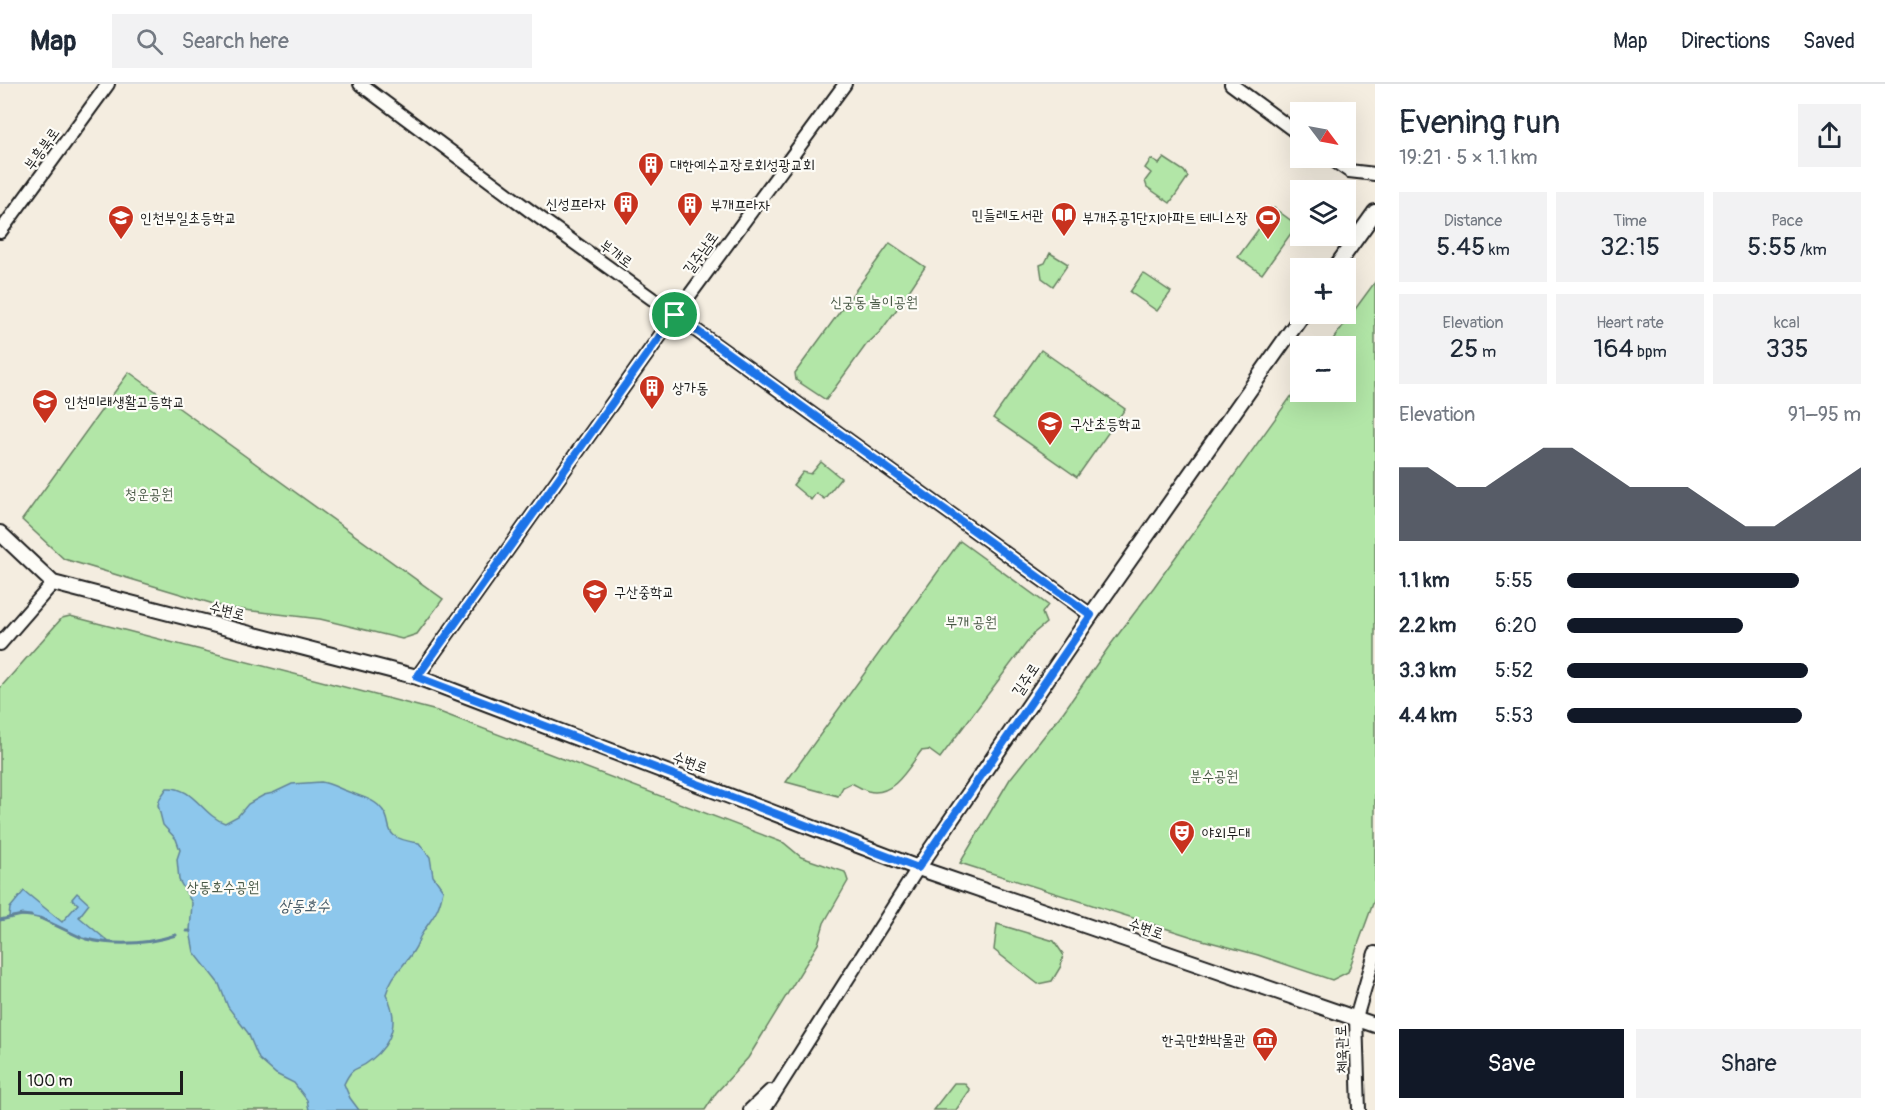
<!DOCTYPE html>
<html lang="en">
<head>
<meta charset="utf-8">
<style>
  body { margin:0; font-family:Pangolin,"Poor Story",sans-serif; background:#f2f2f3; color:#1f2937; height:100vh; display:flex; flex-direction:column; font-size:22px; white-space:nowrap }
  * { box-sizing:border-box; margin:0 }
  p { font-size:20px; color:#747a83 }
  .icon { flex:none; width:33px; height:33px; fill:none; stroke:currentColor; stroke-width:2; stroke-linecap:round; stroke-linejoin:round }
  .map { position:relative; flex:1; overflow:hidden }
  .panel { display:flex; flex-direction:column; background:#fff; width:510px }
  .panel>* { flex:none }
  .needle { width:39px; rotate:122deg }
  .fabs { position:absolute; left:1290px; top:18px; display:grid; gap:12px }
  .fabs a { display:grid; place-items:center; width:66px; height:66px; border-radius:0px; background:#fff; box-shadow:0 6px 24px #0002; font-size:30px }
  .scale { position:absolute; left:18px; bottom:15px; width:165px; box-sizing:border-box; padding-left:6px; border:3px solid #1c1c1c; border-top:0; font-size:16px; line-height:21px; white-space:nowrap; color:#1c1c1c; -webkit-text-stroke:4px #fdfcf7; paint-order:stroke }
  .pin { position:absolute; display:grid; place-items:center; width:51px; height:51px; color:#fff; margin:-26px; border:3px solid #fff; border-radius:50%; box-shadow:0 2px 6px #0007 }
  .round { display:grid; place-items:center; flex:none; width:63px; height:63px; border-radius:0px; background:#f2f2f3 }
  .headline { display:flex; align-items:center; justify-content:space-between; height:102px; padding:0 24px }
  h1 { font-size:33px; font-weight:600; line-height:45px }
  .stats { display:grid; grid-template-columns:repeat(3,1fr); gap:9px; height:102px; padding:6px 24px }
  .stats div { display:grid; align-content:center; border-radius:0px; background:#f2f2f3; text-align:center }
  .stats b { font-size:26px; font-weight:600 }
  .stats small { font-size:16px; font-weight:400 }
  .stats p { font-size:16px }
  .chart { height:168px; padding:12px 24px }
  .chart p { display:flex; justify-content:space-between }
  .chart svg { width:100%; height:108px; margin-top:6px; fill:#111827; opacity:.7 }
  .action { display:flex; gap:12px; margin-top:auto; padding:12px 24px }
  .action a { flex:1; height:69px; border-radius:0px; background:#111827; color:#fff; font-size:24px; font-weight:600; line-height:69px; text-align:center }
  .action a+a { background:#f2f2f3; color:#1f2937 }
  ul { padding:0 24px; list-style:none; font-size:20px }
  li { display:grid; grid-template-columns:96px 72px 1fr; align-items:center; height:45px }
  li i { height:15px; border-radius:8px; background:#111827 }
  header { display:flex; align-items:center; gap:36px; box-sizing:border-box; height:84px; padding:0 30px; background:#fff; border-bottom:2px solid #e0e1e3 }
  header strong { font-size:28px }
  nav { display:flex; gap:33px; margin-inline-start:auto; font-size:21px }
  .search { width:420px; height:54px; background:#f2f2f3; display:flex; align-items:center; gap:15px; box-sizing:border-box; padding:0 21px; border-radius:0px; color:#747a83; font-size:22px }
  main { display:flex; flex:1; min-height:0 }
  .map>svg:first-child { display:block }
  .green { fill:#b2e6a7; stroke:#678162; stroke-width:1.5 }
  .water { fill:#8dc7ec; stroke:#608399; stroke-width:1.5 }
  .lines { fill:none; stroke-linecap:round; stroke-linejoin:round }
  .stream { stroke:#608399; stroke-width:3 }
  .tertiary-casing { stroke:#1c1c1c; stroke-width:16 }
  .secondary-casing { stroke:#1c1c1c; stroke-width:18 }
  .tertiary { stroke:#fdfcf7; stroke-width:12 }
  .secondary { stroke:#fdfcf7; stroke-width:14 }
  .route-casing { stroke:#fff; stroke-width:12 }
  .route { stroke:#1a73e8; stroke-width:8 }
  .labels { text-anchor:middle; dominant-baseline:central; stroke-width:4.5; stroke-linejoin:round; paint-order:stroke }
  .street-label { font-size:15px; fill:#1c1c1c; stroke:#fdfcf7 }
  .poi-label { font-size:15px; fill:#1c1c1c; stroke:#fdfcf7; text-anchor:start }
  .park-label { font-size:15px; fill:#495946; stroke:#fdfcf7 }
  .water-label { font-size:16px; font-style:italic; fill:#445865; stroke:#fdfcf7 }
</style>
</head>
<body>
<header>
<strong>Map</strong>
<div class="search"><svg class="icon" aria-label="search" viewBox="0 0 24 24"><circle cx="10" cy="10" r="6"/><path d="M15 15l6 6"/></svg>Search here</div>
<nav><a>Map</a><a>Directions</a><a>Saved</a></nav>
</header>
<main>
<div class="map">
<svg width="1375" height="1026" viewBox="0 0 1375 1026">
  <rect width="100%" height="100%" fill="#f4ede0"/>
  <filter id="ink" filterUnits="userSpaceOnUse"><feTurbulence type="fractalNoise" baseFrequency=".0167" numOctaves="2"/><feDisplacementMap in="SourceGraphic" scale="12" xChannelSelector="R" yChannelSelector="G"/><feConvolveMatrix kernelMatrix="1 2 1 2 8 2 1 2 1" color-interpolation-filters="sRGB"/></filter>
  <g filter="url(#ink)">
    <!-- green -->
    <path class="green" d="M 1164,74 L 1184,87 L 1188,93 L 1170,119 L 1147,103 L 1145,97 L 1151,89 L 1145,84 L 1151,75 L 1159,80 Z
      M 1274,124 L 1297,141 L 1262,190 L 1238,173 Z
      M 890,159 L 925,183 L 897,225 L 880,248 L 866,261 L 826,316 L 796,296 L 795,289 Z
      M 1050,169 L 1068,180 L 1053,202 L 1042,194 L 1040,181 L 1045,179 Z
      M 1143,189 L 1171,208 L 1157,227 L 1130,208 Z
      M 1375,198 L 1375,814 L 1348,888 L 1332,896 L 1258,871 L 1199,855 L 960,779 L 1010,695 L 1064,627 L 1108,564 L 1154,503 L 1300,300 L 1300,308 L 1346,308 L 1346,262 L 1328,262 Z
      M 1041,266 L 1125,325 L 1077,393 L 993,334 Z
      M 129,288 L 443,515 L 417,550 L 402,555 L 320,535 L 227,524 L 64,475 L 22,436 Z
      M 821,378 L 841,394 L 824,415 L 816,409 L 811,416 L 793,401 L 803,388 L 811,390 Z
      M 960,457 L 1048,521 L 1042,529 L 1046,539 L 1034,549 L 940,674 L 929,666 L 921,667 C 909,683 893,714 868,707 C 862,705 856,701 851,699 L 843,703 L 838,712 L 786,698 Z
      M 70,532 L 437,627 L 784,759 L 801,773 L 845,788 L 848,797 L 824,839 L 818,860 L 748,974 L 716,1009 L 705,1026 L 0,1026 L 0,604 L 62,534 Z
      M 997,840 L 1054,857 L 1063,870 L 1061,882 L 1052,897 L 1038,900 L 994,866 Z
      M 954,999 L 964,999 L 970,1006 L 956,1026 L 933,1026 Z"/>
    <!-- water -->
    <path class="water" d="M 321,698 C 333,700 341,706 352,709 C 362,713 370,714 378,721 C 399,740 374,753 419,759 L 430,773 L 433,792 L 443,806 C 438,832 432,832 420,853 C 418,857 417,862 414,866 C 404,883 392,889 386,910 C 399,935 394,958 371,976 C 356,989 354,979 344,1000 L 350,1014 L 359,1026 L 309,1026 L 307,1016 L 294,999 L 276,990 L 259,975 L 248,949 L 228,923 L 219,900 L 194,868 L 190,847 L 192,819 L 179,796 L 177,775 L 180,766 L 176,755 L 163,741 L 158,721 L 160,714 L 167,704 C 193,702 203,732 225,739 L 238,732 L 248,720 L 264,711 L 273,709 L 292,700 Z
      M 24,807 L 62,838 L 78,820 L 72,815 L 77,809 L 89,820 L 79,833 L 110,859 C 101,858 91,857 82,854 C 55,843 40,827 9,833 L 10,824 Z"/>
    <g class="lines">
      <!-- stream -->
      <path class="stream" d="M 40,834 L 80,853
        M 0,836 L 22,831 L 31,832
        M 187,847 L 190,847
        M 86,855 C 116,862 147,860 176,851"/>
      <defs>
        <path id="tertiary" d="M 360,0 L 529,126 L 1091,531
          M 1231,0 L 1300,51
          M 1330,74 L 1349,87 L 1375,90
          M 0,148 L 108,0
          M 0,560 L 53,499
          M 417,593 L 675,231 L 845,0
          M 750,1026 L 770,1007
          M 764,1026 L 918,784
          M 1359,1026 L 1356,934 L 1375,869"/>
        <path id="secondary" d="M 1335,184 L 1375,128
          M 0,449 L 53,499 L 417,593 L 918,784 L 1375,941
          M 918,784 L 1091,531 L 1303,230"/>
      </defs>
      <!-- tertiary casing -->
      <use href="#tertiary" class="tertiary-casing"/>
      <!-- secondary casing -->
      <use href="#secondary" class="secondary-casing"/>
      <!-- tertiary -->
      <use href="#tertiary" class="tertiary"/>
      <!-- secondary -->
      <use href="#secondary" class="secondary"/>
    </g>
  </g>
  <g class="lines" filter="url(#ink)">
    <defs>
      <path id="route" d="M 675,231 L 1091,531 L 918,784 L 417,593 Z"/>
    </defs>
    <!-- route casing -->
    <use href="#route" class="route-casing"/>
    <!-- route -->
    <use href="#route" class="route"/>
  </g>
  <!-- icons -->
  <defs>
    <symbol id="building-pin" viewBox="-11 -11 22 30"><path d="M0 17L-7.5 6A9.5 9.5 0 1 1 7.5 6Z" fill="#c8321e" stroke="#fdfcf7"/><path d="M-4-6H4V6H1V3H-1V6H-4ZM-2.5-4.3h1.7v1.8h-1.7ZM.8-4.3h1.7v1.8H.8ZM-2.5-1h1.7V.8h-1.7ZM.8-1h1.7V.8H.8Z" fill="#fff"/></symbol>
    <symbol id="library-pin" viewBox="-11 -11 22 30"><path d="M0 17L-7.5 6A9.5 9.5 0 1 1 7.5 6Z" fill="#c8321e" stroke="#fdfcf7"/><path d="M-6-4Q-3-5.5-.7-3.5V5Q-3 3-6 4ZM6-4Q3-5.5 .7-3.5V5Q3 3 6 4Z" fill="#fff"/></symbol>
    <symbol id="school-pin" viewBox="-11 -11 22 30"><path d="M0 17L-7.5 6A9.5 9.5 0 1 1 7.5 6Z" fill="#c8321e" stroke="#fdfcf7"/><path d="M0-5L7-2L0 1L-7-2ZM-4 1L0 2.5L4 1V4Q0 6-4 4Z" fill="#fff"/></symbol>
    <symbol id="stadium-pin" viewBox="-11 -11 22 30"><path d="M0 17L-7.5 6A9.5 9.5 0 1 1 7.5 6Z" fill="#c8321e" stroke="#fdfcf7"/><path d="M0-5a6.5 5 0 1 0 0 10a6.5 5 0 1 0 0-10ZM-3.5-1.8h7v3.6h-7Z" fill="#fff"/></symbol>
    <symbol id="theatre-pin" viewBox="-11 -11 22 30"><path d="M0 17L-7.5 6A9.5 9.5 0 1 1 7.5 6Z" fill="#c8321e" stroke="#fdfcf7"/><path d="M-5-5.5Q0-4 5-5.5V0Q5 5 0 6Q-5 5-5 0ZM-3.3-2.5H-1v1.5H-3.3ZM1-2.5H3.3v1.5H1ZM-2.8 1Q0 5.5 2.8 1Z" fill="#fff"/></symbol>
    <symbol id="museum-pin" viewBox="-11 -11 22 30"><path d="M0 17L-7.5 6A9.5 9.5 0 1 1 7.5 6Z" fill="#c8321e" stroke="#fdfcf7"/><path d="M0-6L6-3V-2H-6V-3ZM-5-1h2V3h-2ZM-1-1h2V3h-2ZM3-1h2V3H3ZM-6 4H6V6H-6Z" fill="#fff"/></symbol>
  </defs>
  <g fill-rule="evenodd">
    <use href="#building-pin" x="636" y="66" width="30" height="40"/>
    <use href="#building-pin" x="611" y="105" width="30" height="40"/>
    <use href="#building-pin" x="675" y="106" width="30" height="40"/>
    <use href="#library-pin" x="1049" y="116" width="30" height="40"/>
    <use href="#school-pin" x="106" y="119" width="30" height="40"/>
    <use href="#stadium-pin" x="1253" y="119" width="30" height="40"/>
    <use href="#building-pin" x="637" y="289" width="30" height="40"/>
    <use href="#school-pin" x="30" y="303" width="30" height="40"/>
    <use href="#school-pin" x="1035" y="325" width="30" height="40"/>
    <use href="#school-pin" x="580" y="493" width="30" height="40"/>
    <use href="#theatre-pin" x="1167" y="734" width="30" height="40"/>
    <use href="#museum-pin" x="1250" y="941" width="30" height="40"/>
  </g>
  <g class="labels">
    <!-- street labels -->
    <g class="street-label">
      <text transform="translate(42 65) rotate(-54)">부흥북로</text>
      <text transform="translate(701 169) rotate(-54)">길주남로</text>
      <text transform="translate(616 170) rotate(36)">부개로</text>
      <text transform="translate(227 527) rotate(15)">수변로</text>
      <text transform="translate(1026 596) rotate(-56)">길주로</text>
      <text transform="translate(690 679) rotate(21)">수변로</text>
      <text transform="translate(1146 845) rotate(19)">수변로</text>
      <text transform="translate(1342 965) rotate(-92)">체육관로</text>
    </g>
    <!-- poi labels -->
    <g class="poi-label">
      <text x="670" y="81">대한예수교장로회성광교회</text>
      <text x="606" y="120" text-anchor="end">신성프라자</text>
      <text x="710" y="121">부개프라자</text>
      <text x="1044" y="131" text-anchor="end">민들레도서관</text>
      <text x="140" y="134">인천부일초등학교</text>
      <text x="1248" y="134" text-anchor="end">부개주공1단지아파트 테니스장</text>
      <text x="672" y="304">상가동</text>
      <text x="64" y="318">인천미래생활고등학교</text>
      <text x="1070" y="340">구산초등학교</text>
      <text x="614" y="508">구산중학교</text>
      <text x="1202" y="749">야외무대</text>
      <text x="1246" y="956" text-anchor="end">한국만화박물관</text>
    </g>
    <!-- park labels -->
    <g class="park-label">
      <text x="874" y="218">신궁동 놀이공원</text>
      <text x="149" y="410">청운공원</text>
      <text x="971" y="538">부개 공원</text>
      <text x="1214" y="692">분수공원</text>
      <text x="223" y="803">상동호수공원</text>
    </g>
    <!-- water labels -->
    <g class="water-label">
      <text x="304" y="822">상동호수</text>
    </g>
  </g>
</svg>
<div class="fabs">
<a><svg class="needle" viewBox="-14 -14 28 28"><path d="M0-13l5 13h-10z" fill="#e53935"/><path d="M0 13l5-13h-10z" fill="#747a83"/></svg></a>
<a><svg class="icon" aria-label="layers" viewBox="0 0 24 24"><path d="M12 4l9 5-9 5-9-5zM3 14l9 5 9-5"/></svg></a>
<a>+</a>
<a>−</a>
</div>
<div class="scale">100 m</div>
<div class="pin" style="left:675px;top:231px;background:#1e9e55"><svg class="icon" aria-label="arrive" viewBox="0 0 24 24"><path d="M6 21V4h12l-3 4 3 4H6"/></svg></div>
</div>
<section class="panel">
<div class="headline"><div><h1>Evening run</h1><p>19:21 · 5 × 1.1 km</p></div><a class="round"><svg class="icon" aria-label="share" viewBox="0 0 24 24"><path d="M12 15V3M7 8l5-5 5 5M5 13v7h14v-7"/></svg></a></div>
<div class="stats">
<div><p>Distance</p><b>5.45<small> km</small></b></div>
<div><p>Time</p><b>32:15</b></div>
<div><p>Pace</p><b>5:55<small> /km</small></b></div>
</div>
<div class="stats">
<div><p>Elevation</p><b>25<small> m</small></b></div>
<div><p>Heart rate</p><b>164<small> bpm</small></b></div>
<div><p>kcal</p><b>335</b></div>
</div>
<div class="chart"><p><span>Elevation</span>91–95 m</p>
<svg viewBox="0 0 160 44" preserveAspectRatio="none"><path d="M0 44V14L10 14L20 22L30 22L40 14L50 6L60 6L70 14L80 22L90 22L100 22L110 30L120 38L130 38L140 30L150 22L160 14V44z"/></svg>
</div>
<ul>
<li><b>1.1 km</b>5:55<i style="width:79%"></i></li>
<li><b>2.2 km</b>6:20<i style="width:60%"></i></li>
<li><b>3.3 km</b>5:52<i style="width:82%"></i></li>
<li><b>4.4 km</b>5:53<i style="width:80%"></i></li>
</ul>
<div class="action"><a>Save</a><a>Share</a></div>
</section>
</main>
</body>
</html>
